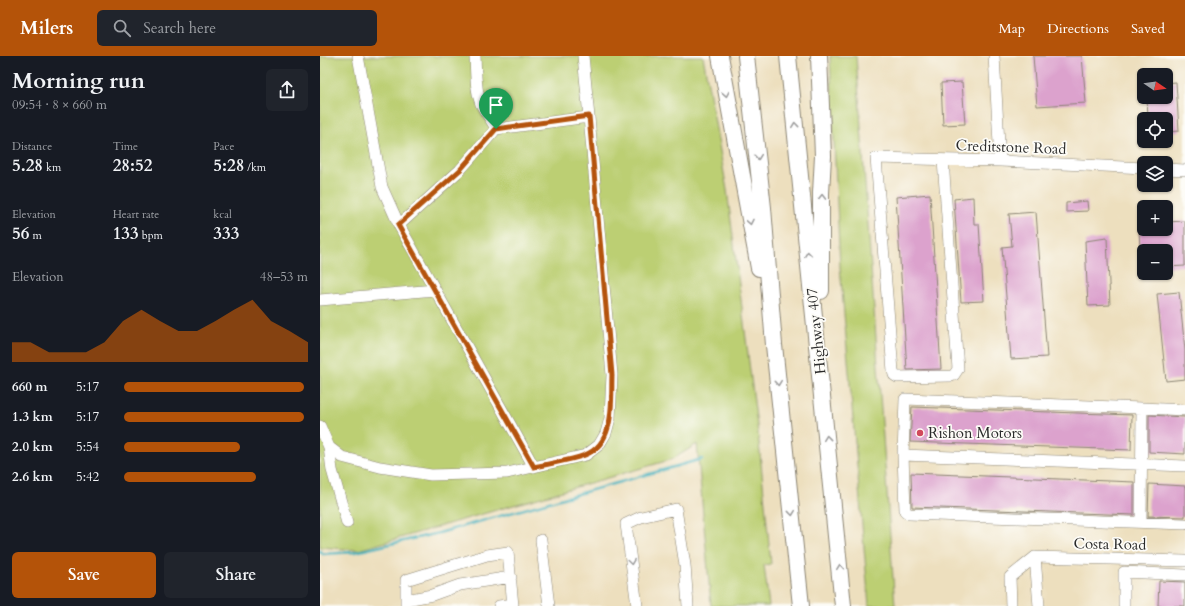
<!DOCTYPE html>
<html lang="en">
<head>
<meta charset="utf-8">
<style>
  body { margin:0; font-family:Cardo,serif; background:#20242c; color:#f1f3f6; height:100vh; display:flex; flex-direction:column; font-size:15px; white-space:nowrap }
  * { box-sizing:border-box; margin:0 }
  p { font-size:13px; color:#9ea1a6 }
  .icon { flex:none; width:22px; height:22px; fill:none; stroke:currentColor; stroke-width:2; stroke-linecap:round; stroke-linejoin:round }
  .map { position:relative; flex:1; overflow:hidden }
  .details { display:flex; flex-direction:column; background:#171b24; width:320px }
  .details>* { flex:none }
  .needle { width:26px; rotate:103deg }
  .fabs { position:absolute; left:817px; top:12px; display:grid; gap:8px }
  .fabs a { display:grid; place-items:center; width:36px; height:36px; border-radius:6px; background:#171b24; box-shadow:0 1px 3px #0004; font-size:20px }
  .pin { position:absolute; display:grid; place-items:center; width:34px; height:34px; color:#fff; margin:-41px -17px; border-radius:50% 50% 50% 0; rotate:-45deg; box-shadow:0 0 4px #0007 }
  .pin .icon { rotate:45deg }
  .round { display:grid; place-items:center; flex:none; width:42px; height:42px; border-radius:6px; background:#20242c }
  .headline { display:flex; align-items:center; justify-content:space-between; height:68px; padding:0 12px }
  h1 { font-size:22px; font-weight:700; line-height:30px }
  .metrics { display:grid; grid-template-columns:repeat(3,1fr); gap:6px; height:68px; padding:4px 12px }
  .metrics div { display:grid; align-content:center }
  .metrics b { font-size:17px; font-weight:700 }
  .metrics small { font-size:11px; font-weight:400 }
  .metrics p { font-size:11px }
  .chart { height:112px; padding:8px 12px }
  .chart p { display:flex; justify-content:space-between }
  .chart svg { width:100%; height:72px; margin-top:4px; fill:#b45309; opacity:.7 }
  .button { display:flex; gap:8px; margin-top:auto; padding:8px 12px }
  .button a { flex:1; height:46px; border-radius:6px; background:#b45309; color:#fff; font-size:16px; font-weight:700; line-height:46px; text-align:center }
  .button a+a { background:#20242c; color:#f1f3f6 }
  ul { padding:0 12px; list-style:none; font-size:13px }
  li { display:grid; grid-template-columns:64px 48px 1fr; align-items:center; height:30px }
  li i { height:10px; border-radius:5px; background:#b45309 }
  header { display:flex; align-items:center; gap:24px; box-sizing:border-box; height:56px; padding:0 20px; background:#b45309; color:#fff }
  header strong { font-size:19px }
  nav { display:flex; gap:22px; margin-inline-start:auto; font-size:14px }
  .search { width:280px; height:36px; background:#20242c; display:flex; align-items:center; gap:10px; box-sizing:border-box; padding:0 14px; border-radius:6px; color:#9ea1a6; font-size:15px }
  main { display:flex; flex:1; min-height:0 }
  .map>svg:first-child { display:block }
  .green { fill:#bccf73; stroke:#747d4f }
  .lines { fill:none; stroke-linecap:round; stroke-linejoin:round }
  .stream { stroke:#41b0bc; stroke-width:2.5 }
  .building { fill:#dca2cd }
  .minor-casing { stroke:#8c8574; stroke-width:12 }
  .highway-casing { stroke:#8c8574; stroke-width:18 }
  .minor { stroke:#fff; stroke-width:11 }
  .highway { stroke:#fff; stroke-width:16 }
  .oneway { stroke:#a0a0a0 }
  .route-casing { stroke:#fff; stroke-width:8 }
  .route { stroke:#b45309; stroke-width:5 }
  .poi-dot { fill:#d1495b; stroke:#fdfcf7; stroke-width:1.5 }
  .labels { text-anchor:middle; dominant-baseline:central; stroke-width:3.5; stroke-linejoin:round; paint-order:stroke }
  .street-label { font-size:15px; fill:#2b2b2b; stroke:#fdfcf7 }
  .poi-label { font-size:15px; fill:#2b2b2b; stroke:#fdfcf7; text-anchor:start }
</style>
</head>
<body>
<header>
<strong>Milers</strong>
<div class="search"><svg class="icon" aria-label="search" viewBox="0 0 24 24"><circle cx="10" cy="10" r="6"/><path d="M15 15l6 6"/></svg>Search here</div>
<nav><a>Map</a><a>Directions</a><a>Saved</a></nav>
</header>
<main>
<section class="details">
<div class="headline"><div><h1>Morning run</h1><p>09:54 · 8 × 660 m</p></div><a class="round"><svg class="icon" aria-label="share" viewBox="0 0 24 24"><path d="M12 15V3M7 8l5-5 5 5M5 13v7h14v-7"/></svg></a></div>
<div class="metrics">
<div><p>Distance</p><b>5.28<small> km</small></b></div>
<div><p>Time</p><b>28:52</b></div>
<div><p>Pace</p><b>5:28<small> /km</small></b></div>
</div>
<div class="metrics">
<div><p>Elevation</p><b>56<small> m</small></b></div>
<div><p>Heart rate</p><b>133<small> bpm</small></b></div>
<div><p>kcal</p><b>333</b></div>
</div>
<div class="chart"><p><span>Elevation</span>48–53 m</p>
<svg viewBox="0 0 160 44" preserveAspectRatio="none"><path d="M0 44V32L10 32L20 38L30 38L40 38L50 32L60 19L70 12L80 19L90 25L100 25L110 19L120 12L130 6L140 19L150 25L160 32V44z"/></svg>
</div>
<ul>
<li><b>660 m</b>5:17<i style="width:98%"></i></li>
<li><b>1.3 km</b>5:17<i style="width:98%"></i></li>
<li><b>2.0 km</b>5:54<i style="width:63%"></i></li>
<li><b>2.6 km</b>5:42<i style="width:72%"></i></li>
</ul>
<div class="button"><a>Save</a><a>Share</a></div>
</section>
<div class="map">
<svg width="865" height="550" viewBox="0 0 865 550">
  <rect width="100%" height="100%" fill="#fdfcf7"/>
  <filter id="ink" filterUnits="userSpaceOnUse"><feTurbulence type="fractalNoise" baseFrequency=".025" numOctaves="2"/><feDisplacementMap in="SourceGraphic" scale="8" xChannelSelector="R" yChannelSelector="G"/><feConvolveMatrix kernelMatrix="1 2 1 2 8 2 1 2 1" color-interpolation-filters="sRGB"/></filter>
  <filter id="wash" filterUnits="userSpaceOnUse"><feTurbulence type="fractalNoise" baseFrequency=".012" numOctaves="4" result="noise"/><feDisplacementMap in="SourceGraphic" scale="16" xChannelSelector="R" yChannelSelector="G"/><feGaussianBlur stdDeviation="0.9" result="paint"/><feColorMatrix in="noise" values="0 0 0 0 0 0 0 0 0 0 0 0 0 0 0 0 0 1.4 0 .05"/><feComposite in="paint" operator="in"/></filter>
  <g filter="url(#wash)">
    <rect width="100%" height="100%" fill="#eddfbe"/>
    <!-- green -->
    <path class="green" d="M 0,0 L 383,0 L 407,134 L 438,377 L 451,508 L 444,509 L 449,550 L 391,550 L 377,388 L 353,403 L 38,494 L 0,491 Z
      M 510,0 L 536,0 L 575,550 L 549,550 L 520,211 Z"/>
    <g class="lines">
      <!-- stream -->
      <path class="stream" d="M 0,495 L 3,498 L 35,496 L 119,477 L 382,403"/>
    </g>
    <g id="blocks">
      <!-- building -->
      <path class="building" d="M 713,0 L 762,0 L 766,47 L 717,50 Z
        M 642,26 L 645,68 L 623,69 L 621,27 Z
        M 856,26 L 859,75 L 846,76 L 846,63 L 837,63 L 837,61 L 828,62 L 827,41 L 846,41 L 846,27 Z
        M 610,138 L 621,313 L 587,314 L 576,141 Z
        M 653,141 L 654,168 L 659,168 L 664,245 L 641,246 L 634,143 Z
        M 767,145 L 768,155 L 746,156 L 746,147 Z
        M 716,156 L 727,301 L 691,303 L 682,191 L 692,190 L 689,158 Z
        M 865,165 L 865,210 L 846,211 L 846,195 L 820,195 L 819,173 L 846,173 L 846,166 Z
        M 787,182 L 790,249 L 768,250 L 765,185 Z
        M 859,236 L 865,294 L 865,323 L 846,325 L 837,238 Z
        M 592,351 L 812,359 L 811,394 L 590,386 Z
        M 829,359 L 865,361 L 865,398 L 829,396 Z
        M 591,417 L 814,426 L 814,459 L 592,451 Z
        M 829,428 L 865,430 L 865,461 L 828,460 Z
        M 839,525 L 865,526 L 865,550 L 838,550 Z"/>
    </g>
  </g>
  <g filter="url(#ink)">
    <use href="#blocks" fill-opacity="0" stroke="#8c8574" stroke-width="1"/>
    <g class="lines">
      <defs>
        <path id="minor" d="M 38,0 L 62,131 L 79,169 L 214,411
          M 674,0 L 680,105
          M 176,73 L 269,61 L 263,0
          M 623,104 L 638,313 L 634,319 L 631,320 L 577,321 L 574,319 L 573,315 L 556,102 L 680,105 L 824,112
          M 846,113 L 865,114
          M 79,169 L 140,114 L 176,73 C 172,64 165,56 161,48 C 155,33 156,16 155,0
          M 0,244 L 115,234
          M 822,352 L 865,354
          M 0,370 L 9,391 L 22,401 L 60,411 L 111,419 L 187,417 L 266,399 L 279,389 L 286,377 L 290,362 L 292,319 L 269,61
          M 9,391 L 12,414 L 27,467
          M 583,399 L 865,410
          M 821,466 L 822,352 L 585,343 L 583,399 L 585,455 L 589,458 L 865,468
          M 221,484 L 229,550
          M 715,501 L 865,505
          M 715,501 L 719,550
          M 86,544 L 112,539 L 140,529 L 191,521
          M 86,550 L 86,524 L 167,499 L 188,496 L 193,550
          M 179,550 L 193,548
          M 317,550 L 306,468 L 321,461 L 356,453 L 365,509 L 368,550
          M 691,550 L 690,521 L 715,501
          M 804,550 L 804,516 L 865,519"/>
        <path id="highway" d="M 400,0 L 439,212
          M 426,0 L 443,152 L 454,289 L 481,550
          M 468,0 L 523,550
          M 499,0 L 503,100 L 501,137 L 501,235"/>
      </defs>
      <!-- minor casing -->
      <use href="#minor" class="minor-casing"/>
      <!-- highway casing -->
      <use href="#highway" class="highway-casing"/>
      <!-- minor -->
      <use href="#minor" class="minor"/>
      <!-- highway -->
      <use href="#highway" class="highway"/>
    </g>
    <!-- one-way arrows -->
    <defs><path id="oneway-chevron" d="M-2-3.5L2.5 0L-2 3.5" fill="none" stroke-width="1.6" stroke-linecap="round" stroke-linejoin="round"/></defs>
    <g class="oneway">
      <use href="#oneway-chevron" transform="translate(406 38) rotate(80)"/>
      <use href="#oneway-chevron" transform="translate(475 69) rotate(-96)"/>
      <use href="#oneway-chevron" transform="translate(438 101) rotate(84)"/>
      <use href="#oneway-chevron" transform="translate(502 141) rotate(-89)"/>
      <use href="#oneway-chevron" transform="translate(430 166) rotate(79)"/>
      <use href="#oneway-chevron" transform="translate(488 198) rotate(-96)"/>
      <use href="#oneway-chevron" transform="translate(458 327) rotate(84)"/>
      <use href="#oneway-chevron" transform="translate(507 382) rotate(-96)"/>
      <use href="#oneway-chevron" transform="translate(472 457) rotate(84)"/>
      <use href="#oneway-chevron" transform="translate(311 506) rotate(82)"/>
      <use href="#oneway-chevron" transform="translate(520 511) rotate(-96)"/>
    </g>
  </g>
  <g class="lines" filter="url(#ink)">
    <defs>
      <path id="route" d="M 269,60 L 292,319 C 291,345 296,387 265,399 C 249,405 230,407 214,411 L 78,169 L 140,114 L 176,73 Z"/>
    </defs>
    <!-- route casing -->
    <use href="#route" class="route-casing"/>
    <!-- route -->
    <use href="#route" class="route"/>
  </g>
  <!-- markers -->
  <circle class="poi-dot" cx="600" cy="377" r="4"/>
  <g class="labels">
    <!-- street labels -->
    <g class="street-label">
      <text transform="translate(691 91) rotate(2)">Creditstone Road</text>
      <text transform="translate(496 275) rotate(-96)">Highway 407</text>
      <text transform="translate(790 488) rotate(1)">Costa Road</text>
    </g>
    <!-- poi labels -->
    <g class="poi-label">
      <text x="608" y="377">Rishon Motors</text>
    </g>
  </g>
</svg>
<div class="fabs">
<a><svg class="needle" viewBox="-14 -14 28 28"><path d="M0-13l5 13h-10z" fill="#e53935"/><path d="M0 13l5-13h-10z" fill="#9ea1a6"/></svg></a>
<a><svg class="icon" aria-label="locate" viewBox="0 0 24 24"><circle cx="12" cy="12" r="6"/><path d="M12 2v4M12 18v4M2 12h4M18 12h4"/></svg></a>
<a><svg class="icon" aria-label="layers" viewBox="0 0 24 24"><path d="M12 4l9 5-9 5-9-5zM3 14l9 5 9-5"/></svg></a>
<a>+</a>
<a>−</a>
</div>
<div class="pin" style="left:176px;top:73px;background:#1e9e55"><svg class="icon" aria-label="arrive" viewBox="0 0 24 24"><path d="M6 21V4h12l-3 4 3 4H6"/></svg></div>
</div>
</main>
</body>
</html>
